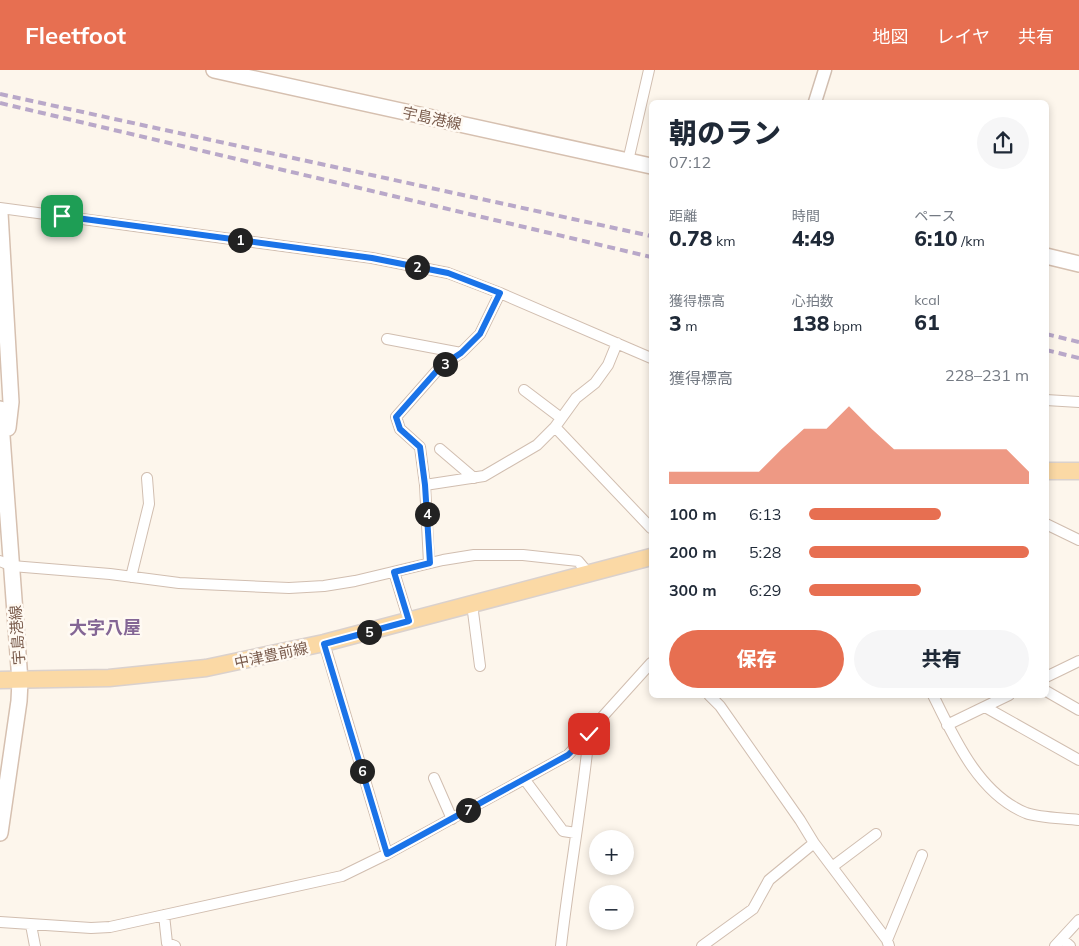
<!DOCTYPE html>
<html lang="ja">
<head>
<meta charset="utf-8">
<style>
  body { margin:0; font-family:Mulish,"Noto Sans JP",sans-serif; background:#f6f6f7; color:#1f2937; height:100vh; display:flex; flex-direction:column; font-size:19px; white-space:nowrap }
  * { box-sizing:border-box; margin:0 }
  p { font-size:16px; color:#747a83 }
  .icon { flex:none; width:28px; height:28px; fill:none; stroke:currentColor; stroke-width:2; stroke-linecap:round; stroke-linejoin:round }
  .map { position:relative; flex:1; overflow:hidden }
  .side { position:absolute; left:649px; top:30px; width:400px; height:598px; display:flex; flex-direction:column; background:#fff; border-radius:8px; box-shadow:0 2px 8px #0003 }
  .side>* { flex:none }
  .controls { position:absolute; left:589px; top:760px; display:grid; gap:10px }
  .controls a { display:grid; place-items:center; width:45px; height:45px; border-radius:50%; background:#fff; box-shadow:0 2px 8px #0003; font-size:25px }
  .pin { position:absolute; display:grid; place-items:center; width:42px; height:42px; color:#fff; margin:-21px; border-radius:10px; box-shadow:0 2px 8px #0006 }
  .km { position:absolute; width:25px; height:25px; margin:-12px; border-radius:50%; background:#222; color:#fff; font-size:14px; line-height:25px; text-align:center }
  .round { display:grid; place-items:center; flex:none; width:52px; height:52px; border-radius:26px; background:#f6f6f7 }
  .overview { display:flex; align-items:center; justify-content:space-between; height:85px; padding:0 20px }
  h1 { font-size:28px; font-weight:800; line-height:38px }
  .metrics { display:grid; grid-template-columns:repeat(3,1fr); gap:8px; height:85px; padding:5px 20px }
  .metrics div { display:grid; align-content:center }
  .metrics b { font-size:21px; font-weight:800 }
  .metrics small { font-size:14px; font-weight:400 }
  .metrics p { font-size:14px }
  .chart { height:140px; padding:10px 20px }
  .chart p { display:flex; justify-content:space-between }
  .chart svg { width:100%; height:90px; margin-top:5px; fill:#e76f51; opacity:.7 }
  .primary-button { display:flex; gap:10px; margin-top:auto; padding:10px 20px }
  .primary-button a { flex:1; height:58px; border-radius:30px; background:#e76f51; color:#fff; font-size:20px; font-weight:800; line-height:58px; text-align:center }
  .primary-button a+a { background:#f6f6f7; color:#1f2937 }
  ul { padding:0 20px; list-style:none; font-size:16px }
  li { display:grid; grid-template-columns:80px 60px 1fr; align-items:center; height:38px }
  li i { height:12px; border-radius:6px; background:#e76f51 }
  header { display:flex; align-items:center; gap:30px; box-sizing:border-box; height:70px; padding:0 25px; background:#e76f51; color:#fff }
  header strong { font-size:24px }
  nav { display:flex; gap:28px; margin-inline-start:auto; font-size:18px }
  .map>svg:first-child { display:block }
  .lines { fill:none; stroke-linecap:round; stroke-linejoin:round }
  .minor-casing { stroke:#d1beb0; stroke-width:12 }
  .tertiary-casing { stroke:#d1beb0; stroke-width:15 }
  .secondary-casing { stroke:#d6c0b0; stroke-width:18 }
  .primary-casing { stroke:#dad1cd; stroke-width:19 }
  .minor { stroke:#fff; stroke-width:10 }
  .tertiary { stroke:#fff; stroke-width:12 }
  .secondary { stroke:#fff; stroke-width:15 }
  .primary { stroke:#fbd9a5; stroke-width:16 }
  .rail { stroke:#b9a8c9; stroke-width:4; stroke-dasharray:8 5; stroke-linecap:butt }
  .route-casing { stroke:#fff; stroke-width:10 }
  .route { stroke:#1a73e8; stroke-width:6 }
  .labels { text-anchor:middle; dominant-baseline:central; stroke-width:5; stroke-linejoin:round; paint-order:stroke }
  .street-label { font-size:15px; fill:#7a5c4d; stroke:#fffaf3 }
  .quarter-label { font-size:18px; font-weight:bold; fill:#846695; stroke:#fffaf3 }
</style>
</head>
<body>
<header>
<strong>Fleetfoot</strong>
<nav><a>地図</a><a>レイヤ</a><a>共有</a></nav>
</header>
<div class="map">
<svg width="1079" height="876" viewBox="0 0 1079 876">
  <rect width="100%" height="100%" fill="#fdf6ec"/>
  <g class="lines">
    <defs>
      <path id="minor" d="M 628,91 L 649,0
        M 0,138 L 372,188 L 448,203 L 500,223 L 651,288
        M 387,269 L 461,283
        M 524,320 L 561,348
        M 1046,330 L 1079,332
        M 555,357 L 651,458
        M 440,379 L 474,408
        M 425,415 L 484,406 L 537,375 L 555,357 L 576,328 L 595,313 L 608,295 L 617,273
        M 1046,454 L 1079,470
        M 0,491 L 12,496 L 110,504 L 179,513 L 289,518 L 324,516 L 355,511 L 443,490 L 474,485 L 523,485 L 578,491 L 589,504
        M 429,493 L 425,415 L 420,377 L 400,359 L 396,347 L 441,296 L 461,283 L 480,264 L 500,223
        M 394,502 L 409,551
        M 131,507 L 149,434 L 147,408
        M 472,534 L 480,596
        M 324,573 L 387,784
        M 1046,607 L 1079,591
        M 1046,621 L 1079,640
        M 709,625 L 720,636 L 800,750 L 814,773 L 887,870 L 889,876
        M 933,625 C 954,668 979,724 1026,743 C 1040,748 1063,748 1079,750
        M 985,637 L 1079,690
        M 947,655 L 1009,625
        M 434,708 L 452,749
        M 525,710 L 563,761 L 576,763
        M 832,797 L 876,764
        M 164,845 L 167,873 L 175,876
        M 0,852 L 91,858 L 110,857 L 342,806 L 387,784 L 568,685 L 651,593
        M 31,855 L 35,876
        M 1062,869 L 1070,876
        M 887,870 L 922,785
        M 561,876 C 569,805 582,735 589,664
        M 702,876 L 753,839 L 769,810 L 814,773
        M 1055,876 L 1079,850"/>
      <path id="tertiary" d="M 815,32 L 825,0"/>
      <path id="secondary" d="M 214,0 L 651,96
        M 0,143 L 11,332 L 8,358
        M 1046,186 L 1079,194
        M 0,339 L 20,611 L 19,631 L 0,763"/>
      <path id="primary" d="M 1046,401 L 1079,401
        M 0,610 L 109,608 L 206,598 L 324,573 L 651,487"/>
    </defs>
    <!-- minor casing -->
    <use href="#minor" class="minor-casing"/>
    <!-- tertiary casing -->
    <use href="#tertiary" class="tertiary-casing"/>
    <!-- secondary casing -->
    <use href="#secondary" class="secondary-casing"/>
    <!-- primary casing -->
    <use href="#primary" class="primary-casing"/>
    <!-- minor -->
    <use href="#minor" class="minor"/>
    <!-- tertiary -->
    <use href="#tertiary" class="tertiary"/>
    <!-- secondary -->
    <use href="#secondary" class="secondary"/>
    <!-- primary -->
    <use href="#primary" class="primary"/>
    <!-- rail -->
    <path class="rail" d="M 0,24 L 651,166
      M 0,33 L 651,187
      M 1046,264 L 1079,272
      M 1046,280 L 1079,288"/>
  </g>
  <g class="lines">
    <defs>
      <path id="route" d="M 62,146 L 372,188 L 448,203 L 500,223 L 480,264 L 461,283 L 441,296 L 396,347 L 400,359 L 420,377 L 425,415 L 430,493 L 394,502 L 409,551 L 324,574 L 387,784 L 568,685 L 589,664"/>
    </defs>
    <!-- route casing -->
    <use href="#route" class="route-casing"/>
    <!-- route -->
    <use href="#route" class="route"/>
  </g>
  <g class="labels">
    <!-- street labels -->
    <g class="street-label">
      <text transform="translate(432 48) rotate(12)">宇島港線</text>
      <text transform="translate(17 565) rotate(-94)">宇島港線</text>
      <text transform="translate(271 585) rotate(-12)">中津豊前線</text>
    </g>
    <!-- quarter labels -->
    <g class="quarter-label">
      <text x="105" y="557">大字八屋</text>
    </g>
  </g>
</svg>
<div class="controls">
<a>+</a>
<a>−</a>
</div>
<div class="pin" style="left:62px;top:146px;background:#1e9e55"><svg class="icon" aria-label="arrive" viewBox="0 0 24 24"><path d="M6 21V4h12l-3 4 3 4H6"/></svg></div>
<div class="pin" style="left:589px;top:664px;background:#d93025"><svg class="icon" aria-label="check" viewBox="0 0 24 24"><path d="M5 12l5 5 9-10"/></svg></div>
<b class="km" style="left:240px;top:170px">1</b>
<b class="km" style="left:417px;top:197px">2</b>
<b class="km" style="left:445px;top:294px">3</b>
<b class="km" style="left:427px;top:444px">4</b>
<b class="km" style="left:369px;top:562px">5</b>
<b class="km" style="left:362px;top:701px">6</b>
<b class="km" style="left:468px;top:740px">7</b>
<section class="side">
<div class="overview"><div><h1>朝のラン</h1><p>07:12</p></div><a class="round"><svg class="icon" aria-label="share" viewBox="0 0 24 24"><path d="M12 15V3M7 8l5-5 5 5M5 13v7h14v-7"/></svg></a></div>
<div class="metrics">
<div><p>距離</p><b>0.78<small> km</small></b></div>
<div><p>時間</p><b>4:49</b></div>
<div><p>ペース</p><b>6:10<small> /km</small></b></div>
</div>
<div class="metrics">
<div><p>獲得標高</p><b>3<small> m</small></b></div>
<div><p>心拍数</p><b>138<small> bpm</small></b></div>
<div><p>kcal</p><b>61</b></div>
</div>
<div class="chart"><p><span>獲得標高</span>228–231 m</p>
<svg viewBox="0 0 160 44" preserveAspectRatio="none"><path d="M0 44V38L10 38L20 38L30 38L40 38L50 27L60 17L70 17L80 6L90 17L100 27L110 27L120 27L130 27L140 27L150 27L160 38V44z"/></svg>
</div>
<ul>
<li><b>100 m</b>6:13<i style="width:60%"></i></li>
<li><b>200 m</b>5:28<i style="width:100%"></i></li>
<li><b>300 m</b>6:29<i style="width:51%"></i></li>
</ul>
<div class="primary-button"><a>保存</a><a>共有</a></div>
</section>
</div>
</body>
</html>
